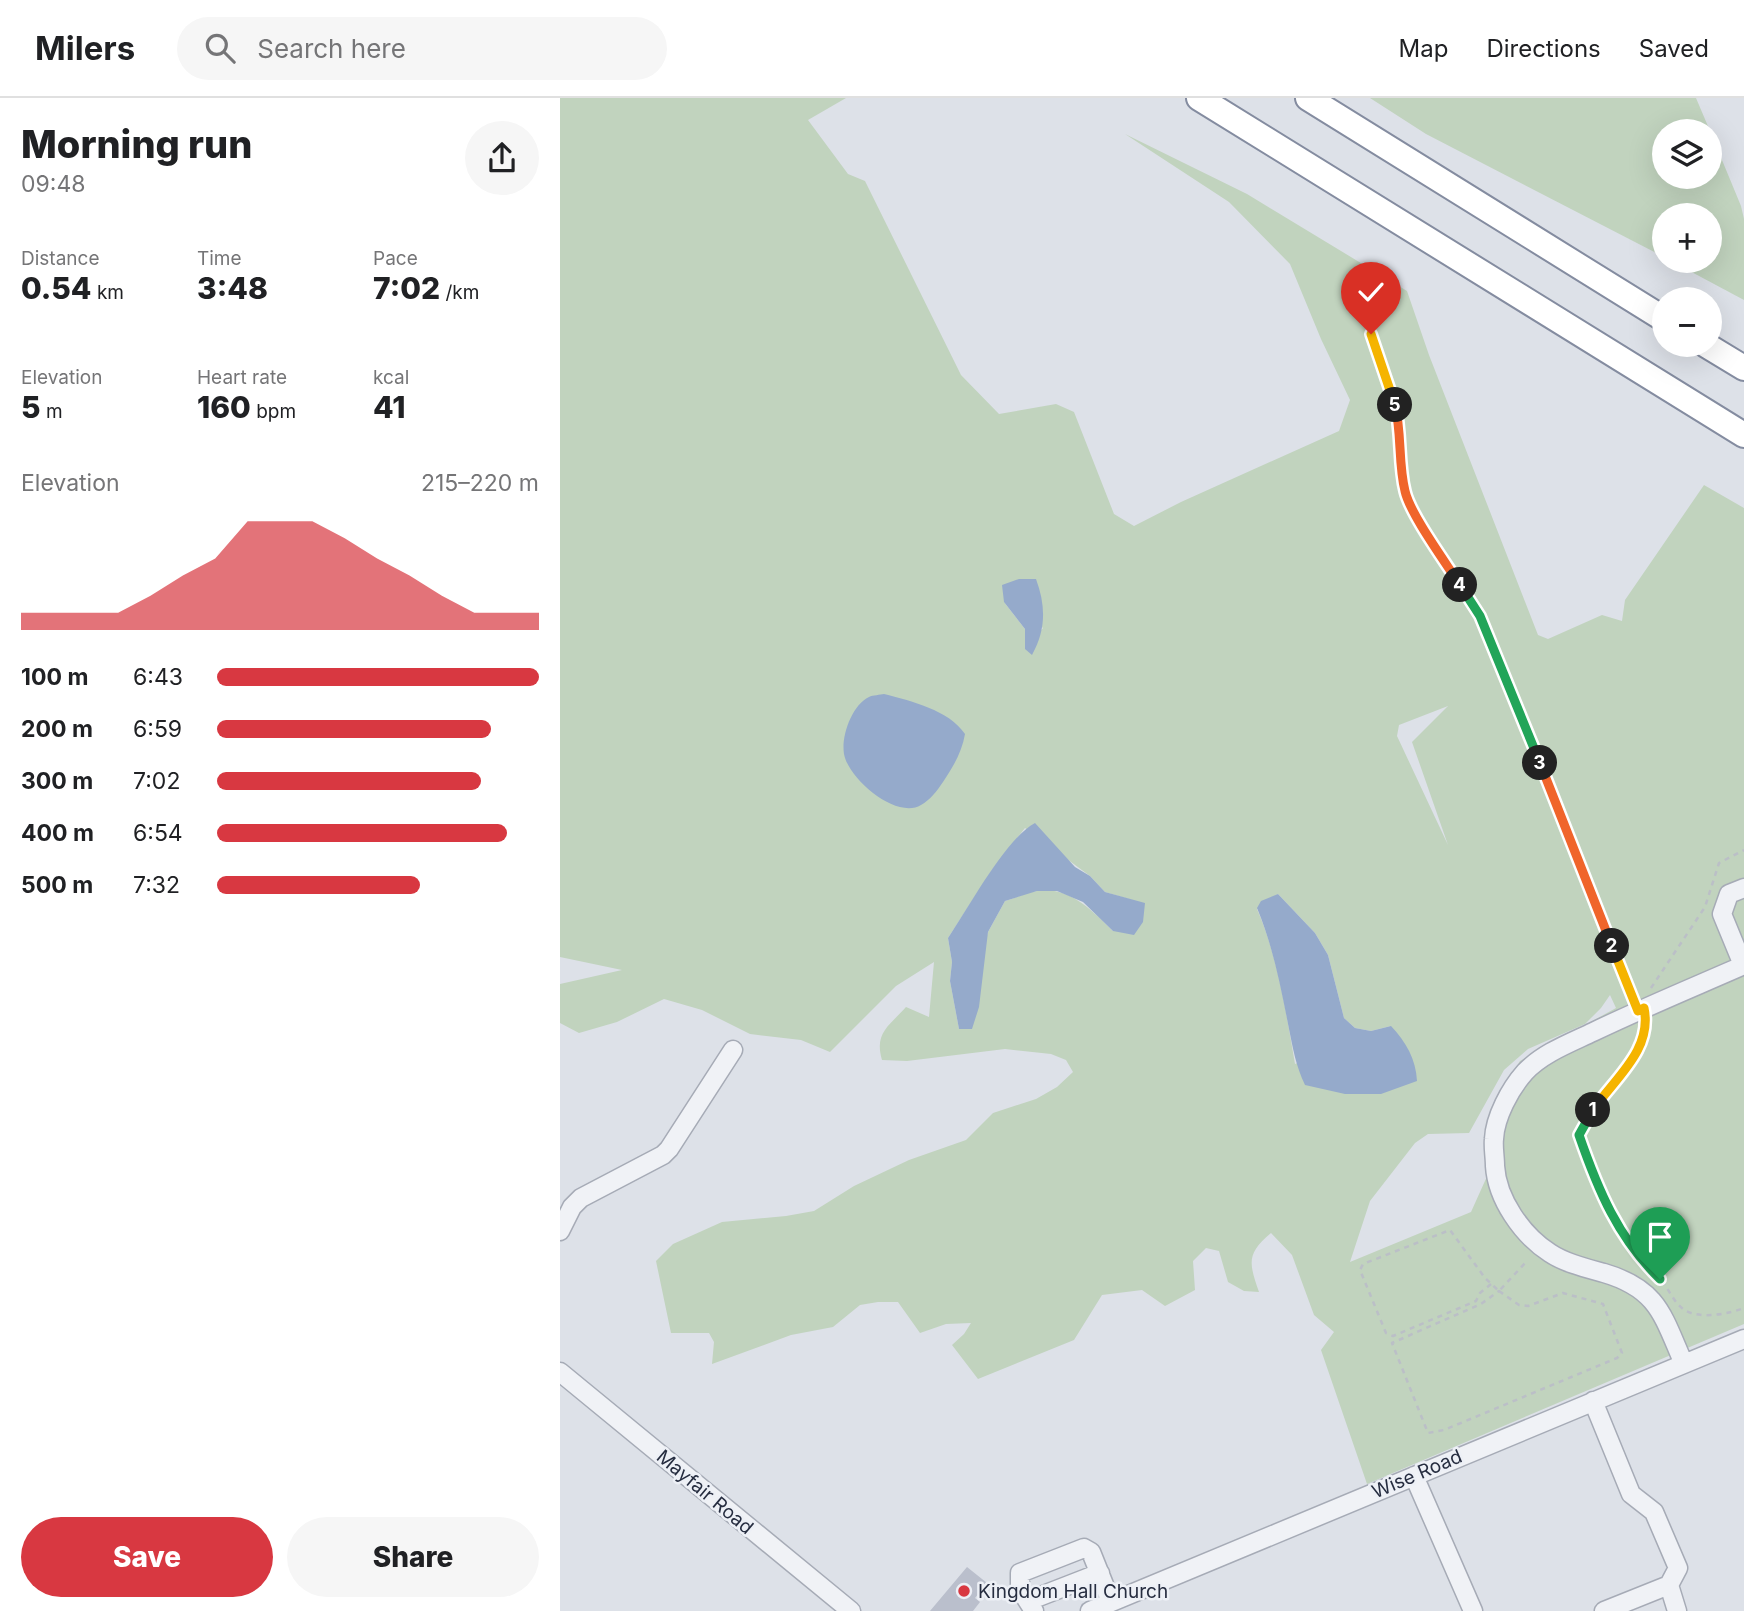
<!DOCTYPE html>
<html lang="en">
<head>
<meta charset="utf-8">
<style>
  body { margin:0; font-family:Inter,sans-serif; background:#f6f6f6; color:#202124; height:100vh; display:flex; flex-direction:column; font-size:26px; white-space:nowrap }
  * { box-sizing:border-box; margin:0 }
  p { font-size:23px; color:#757577 }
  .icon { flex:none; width:38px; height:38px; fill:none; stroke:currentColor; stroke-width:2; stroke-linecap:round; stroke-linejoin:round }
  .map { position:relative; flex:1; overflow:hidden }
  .side { display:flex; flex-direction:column; background:#fff; width:560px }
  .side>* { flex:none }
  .fabs { position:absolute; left:1092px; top:21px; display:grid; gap:14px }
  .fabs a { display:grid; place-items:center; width:70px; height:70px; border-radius:50%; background:#fff; box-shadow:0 7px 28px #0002; font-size:35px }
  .pin { position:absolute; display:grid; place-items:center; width:60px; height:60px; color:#fff; margin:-72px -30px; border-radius:50% 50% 50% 0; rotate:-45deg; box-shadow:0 0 7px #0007 }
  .pin .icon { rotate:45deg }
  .km { position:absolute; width:35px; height:35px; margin:-18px; border-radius:50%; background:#222; color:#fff; font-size:19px; line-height:35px; text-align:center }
  .round { display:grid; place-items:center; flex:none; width:74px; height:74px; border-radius:37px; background:#f6f6f6 }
  .summary { display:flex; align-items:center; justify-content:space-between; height:119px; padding:0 21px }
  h1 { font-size:38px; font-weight:800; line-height:52px }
  .metrics { display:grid; grid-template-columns:repeat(3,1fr); gap:10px; height:119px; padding:7px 21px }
  .metrics div { display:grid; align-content:center }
  .metrics b { font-size:30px; font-weight:800 }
  .metrics small { font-size:19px; font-weight:400 }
  .metrics p { font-size:19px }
  .chart { height:196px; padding:14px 21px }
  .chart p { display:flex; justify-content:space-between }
  .chart svg { width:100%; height:126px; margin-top:7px; fill:#d83841; opacity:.7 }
  .button { display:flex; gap:14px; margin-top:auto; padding:14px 21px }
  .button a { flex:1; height:80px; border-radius:42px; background:#d83841; color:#fff; font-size:28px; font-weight:800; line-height:80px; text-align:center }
  .button a+a { background:#f6f6f6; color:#202124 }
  ul { padding:0 21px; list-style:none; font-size:23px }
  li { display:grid; grid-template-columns:112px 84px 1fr; align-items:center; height:52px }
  li i { height:18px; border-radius:9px; background:#d83841 }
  header { display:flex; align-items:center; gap:42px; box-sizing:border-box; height:98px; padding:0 35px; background:#fff; border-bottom:2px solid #e0e0e0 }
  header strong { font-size:33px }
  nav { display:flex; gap:38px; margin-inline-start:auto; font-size:24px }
  .search { width:490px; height:63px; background:#f6f6f6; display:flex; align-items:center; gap:18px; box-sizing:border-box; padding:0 24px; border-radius:38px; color:#757577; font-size:26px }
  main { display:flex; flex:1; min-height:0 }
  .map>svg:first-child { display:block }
  .green { fill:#c1d3be; fill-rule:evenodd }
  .water { fill:#95aacb }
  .building { fill:#babfcc }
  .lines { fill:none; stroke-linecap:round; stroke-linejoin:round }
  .minor-casing { stroke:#a6abb6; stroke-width:21 }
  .highway-casing { stroke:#848ca0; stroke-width:28 }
  .path { stroke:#bbbfc7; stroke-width:2.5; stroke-dasharray:5 5; stroke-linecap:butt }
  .minor { stroke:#f0f2f6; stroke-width:18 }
  .highway { stroke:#fff; stroke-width:24 }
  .split-1-casing { stroke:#fff; stroke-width:14 }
  .split-2-casing { stroke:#fff; stroke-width:14 }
  .split-3-casing { stroke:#fff; stroke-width:14 }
  .split-4-casing { stroke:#fff; stroke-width:14 }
  .split-5-casing { stroke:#fff; stroke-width:14 }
  .split-6-casing { stroke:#fff; stroke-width:14 }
  .split-1 { stroke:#22a559; stroke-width:9 }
  .split-2 { stroke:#f5b400; stroke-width:9 }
  .split-3 { stroke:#f0652b; stroke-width:9 }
  .split-4 { stroke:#22a559; stroke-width:9 }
  .split-5 { stroke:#f0652b; stroke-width:9 }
  .split-6 { stroke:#f5b400; stroke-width:9 }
  .poi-dot { fill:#d83841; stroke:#edf0f6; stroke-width:2.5 }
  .labels { text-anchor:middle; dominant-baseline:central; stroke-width:5; stroke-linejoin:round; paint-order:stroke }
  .street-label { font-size:19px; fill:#262d40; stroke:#edf0f6 }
  .poi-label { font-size:19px; fill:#262d40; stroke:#edf0f6; text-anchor:start }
</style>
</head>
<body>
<header>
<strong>Milers</strong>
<div class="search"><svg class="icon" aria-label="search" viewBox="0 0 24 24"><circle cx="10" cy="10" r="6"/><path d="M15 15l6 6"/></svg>Search here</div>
<nav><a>Map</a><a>Directions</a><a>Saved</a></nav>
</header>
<main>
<section class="side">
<div class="summary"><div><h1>Morning run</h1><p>09:48</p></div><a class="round"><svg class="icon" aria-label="share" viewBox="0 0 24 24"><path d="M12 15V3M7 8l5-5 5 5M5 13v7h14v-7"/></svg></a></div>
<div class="metrics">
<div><p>Distance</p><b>0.54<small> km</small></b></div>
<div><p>Time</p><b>3:48</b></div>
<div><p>Pace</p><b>7:02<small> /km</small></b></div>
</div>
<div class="metrics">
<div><p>Elevation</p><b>5<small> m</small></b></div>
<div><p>Heart rate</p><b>160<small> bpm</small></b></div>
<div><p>kcal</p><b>41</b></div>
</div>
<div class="chart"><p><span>Elevation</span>215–220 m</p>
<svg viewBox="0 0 160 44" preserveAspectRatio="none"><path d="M0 44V38L10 38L20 38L30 38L40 32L50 25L60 19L70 6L80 6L90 6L100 12L110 19L120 25L130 32L140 38L150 38L160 38V44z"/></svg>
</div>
<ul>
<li><b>100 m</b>6:43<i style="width:100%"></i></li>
<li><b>200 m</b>6:59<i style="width:85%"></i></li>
<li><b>300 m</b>7:02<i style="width:82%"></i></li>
<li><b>400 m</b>6:54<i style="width:90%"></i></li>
<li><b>500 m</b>7:32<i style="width:63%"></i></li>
</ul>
<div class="button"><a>Save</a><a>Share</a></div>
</section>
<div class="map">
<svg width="1184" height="1513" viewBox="0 0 1184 1513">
  <rect width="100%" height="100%" fill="#dde1e8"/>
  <!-- green -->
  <path class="green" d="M 0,0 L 286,0 L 248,22 L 288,76 L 305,83 L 401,277 L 439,316 L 496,306 L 514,314 L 554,416 L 574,428 L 621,404 L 779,333 L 790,302 L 761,241 L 730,166 L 669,104 L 565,36 L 687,96 L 847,193 L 869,257 L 978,537 L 988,541 L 1042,517 L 1062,523 L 1065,502 L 1144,387 L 1184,410 L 1184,1226 L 807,1386 L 761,1252 L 774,1234 L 754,1217 L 732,1157 L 711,1135 C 686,1156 689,1165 699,1194 L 684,1193 L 668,1184 L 659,1153 L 646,1150 L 633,1163 L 635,1192 L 605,1208 L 582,1192 L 542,1197 L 514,1242 L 418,1281 L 392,1247 L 404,1236 L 411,1225 L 386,1226 L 360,1235 L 338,1204 L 318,1204 L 300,1207 L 273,1229 L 231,1237 L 152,1266 L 154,1244 L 149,1235 L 111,1235 L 96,1163 L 113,1146 L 162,1124 L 226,1118 L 254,1113 L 294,1088 L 349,1062 L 406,1042 L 433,1015 L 476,1001 L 497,989 L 513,974 L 506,962 L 491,956 L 445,951 L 347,963 L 322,962 C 314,935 329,928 346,909 L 369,919 L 374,864 L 336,888 L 270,954 L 241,942 L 190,936 L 142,912 L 104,901 L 57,924 L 19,935 L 0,925 L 0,886 L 62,872 L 0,859 ZM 444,504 L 483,530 L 465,551 L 465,531 ZM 888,608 L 852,644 L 888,747 L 837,638 L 839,627 ZM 465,730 L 530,778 L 545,794 L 572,802 L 553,833 C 532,813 510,788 477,793 C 467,794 456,800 445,803 L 428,834 L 399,931 L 390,883 L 392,864 L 388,840 L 432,772 ZM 718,796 L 755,835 L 768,857 L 784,920 L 795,930 L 811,933 L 831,928 L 735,966 C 726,914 718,859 697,811 ZM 1050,897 L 1056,910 L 960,963 L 943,991 L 929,1074 L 911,1114 L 790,1164 L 810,1103 L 855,1045 L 868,1036 L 909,1035 L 944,972 L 968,951 L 1025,926 L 1041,910 Z
    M 810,0 L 1136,0 L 1150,33 L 1104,33 L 1104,79 L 1150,79 L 1150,33 L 1181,108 L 1184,121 L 1184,202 L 1111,163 L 1150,163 L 1150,117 L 1104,117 L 1104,159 L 866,36 Z"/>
  <!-- water -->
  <path class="water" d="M 459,481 L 476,481 C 486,508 486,532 472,557 L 465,551 L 465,531 L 444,504 L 442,487 Z
    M 324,596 C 351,603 389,612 405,636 C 402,654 393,669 383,684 C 377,693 370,702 361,707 C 336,722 288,680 284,656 C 281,638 292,607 309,599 C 313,597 320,597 324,596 Z
    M 475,725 L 515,769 L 530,778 L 545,794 L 585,805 L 583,824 L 574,837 L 553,833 L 523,804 L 497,793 L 477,793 L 445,803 L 428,834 L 419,909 L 412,931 L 399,931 L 390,883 L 392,864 L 388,840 C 408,811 446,740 475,725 Z
    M 718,796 L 755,835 L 768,857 L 784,920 L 795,930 L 811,933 L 831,928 C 846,944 856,961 857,983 L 821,996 L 785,996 L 745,987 C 736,968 733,951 729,931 C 721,890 713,848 697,810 L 701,803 Z"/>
  <!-- building -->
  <path class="building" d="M 407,1469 L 427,1485 L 415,1500 L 420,1504 L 413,1513 L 370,1513 Z"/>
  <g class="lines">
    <defs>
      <path id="minor" d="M 1183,867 L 1162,816 L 1169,796 L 1184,790
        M 0,1133 L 12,1109 L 21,1100 L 103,1057 L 109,1051 L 173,952
        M 1124,1266 C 1103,1219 1099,1191 1044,1175 C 1026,1170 1005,1165 990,1155 C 962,1137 937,1101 935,1068 C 935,1059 933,1049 934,1041 C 935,1019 950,991 965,974 C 983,955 1010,945 1033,934 C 1083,910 1134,889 1184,867
        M 0,1274 L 291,1513
        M 1033,1303 L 1071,1396 L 1094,1414 L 1118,1470 L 1109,1487 L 1117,1513
        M 854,1378 L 913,1513
        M 468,1503 L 540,1475
        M 474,1513 L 460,1491 L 460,1475 L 524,1450 L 531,1454 L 551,1504
        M 530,1513 L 1184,1241
        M 1044,1513 L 1109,1487"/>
      <path id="highway" d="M 639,0 L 1184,337
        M 748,0 L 1104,221
        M 1146,247 L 1184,270"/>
    </defs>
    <!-- minor casing -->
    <use href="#minor" class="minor-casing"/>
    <!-- highway casing -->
    <use href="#highway" class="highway-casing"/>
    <!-- path -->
    <path class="path" d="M 812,236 C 821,266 834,295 839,326 C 843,350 840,373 845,397 L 920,518 L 1073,900
      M 1091,890 L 1145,809 L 1159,765 L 1184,752
      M 1086,927 C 1082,955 1063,972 1046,994 C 1035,1007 1026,1022 1019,1037 C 1033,1079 1049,1122 1077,1157 C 1083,1166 1092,1172 1100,1180 C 1109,1191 1114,1206 1126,1213 C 1142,1221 1168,1216 1184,1210
      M 931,1186 L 920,1195 L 916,1203 L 833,1238 L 826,1235 L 800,1172 L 803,1166 L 890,1132 L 925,1180 L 939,1193 L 967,1163
      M 939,1193 L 959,1207 L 968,1208 L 1003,1195 L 1043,1206 L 1062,1255 L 1057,1260 L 884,1332 L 868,1335 L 832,1245 L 921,1206 Z"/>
    <!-- minor -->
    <use href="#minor" class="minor"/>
    <!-- highway -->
    <use href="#highway" class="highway"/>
  </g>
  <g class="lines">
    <defs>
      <path id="split-1" d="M 1033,1012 L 1019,1037 C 1038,1092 1058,1140 1100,1181"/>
      <path id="split-2" d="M 1033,1012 C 1054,981 1093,952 1084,910 L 1078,913 L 1052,848"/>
      <path id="split-3" d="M 980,665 L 1052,848"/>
      <path id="split-4" d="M 900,487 L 920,518 L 980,665"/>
      <path id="split-5" d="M 835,307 C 842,336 838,365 845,393 C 850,416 886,465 900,487"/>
      <path id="split-6" d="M 811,236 L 835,307"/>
    </defs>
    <!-- split-1 casing -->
    <use href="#split-1" class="split-1-casing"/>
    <!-- split-2 casing -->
    <use href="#split-2" class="split-2-casing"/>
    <!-- split-3 casing -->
    <use href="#split-3" class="split-3-casing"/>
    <!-- split-4 casing -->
    <use href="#split-4" class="split-4-casing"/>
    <!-- split-5 casing -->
    <use href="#split-5" class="split-5-casing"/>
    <!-- split-6 casing -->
    <use href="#split-6" class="split-6-casing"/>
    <!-- split-1 -->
    <use href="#split-1" class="split-1"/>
    <!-- split-2 -->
    <use href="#split-2" class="split-2"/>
    <!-- split-3 -->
    <use href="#split-3" class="split-3"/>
    <!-- split-4 -->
    <use href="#split-4" class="split-4"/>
    <!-- split-5 -->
    <use href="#split-5" class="split-5"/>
    <!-- split-6 -->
    <use href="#split-6" class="split-6"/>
  </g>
  <!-- markers -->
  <circle class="poi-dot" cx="404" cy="1493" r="7"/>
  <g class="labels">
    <!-- street labels -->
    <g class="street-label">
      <text transform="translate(857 1376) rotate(-23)">Wise Road</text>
      <text transform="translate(145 1394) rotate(40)">Mayfair Road</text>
    </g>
    <!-- poi labels -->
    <g class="poi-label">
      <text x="418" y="1493">Kingdom Hall Church</text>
    </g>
  </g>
</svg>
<div class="fabs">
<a><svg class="icon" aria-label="layers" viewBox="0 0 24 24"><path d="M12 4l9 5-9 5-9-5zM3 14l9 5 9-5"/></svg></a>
<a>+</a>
<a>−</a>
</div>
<div class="pin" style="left:1100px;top:1181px;background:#1e9e55"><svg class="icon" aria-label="arrive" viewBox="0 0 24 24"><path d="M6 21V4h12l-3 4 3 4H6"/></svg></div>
<div class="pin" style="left:811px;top:236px;background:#d93025"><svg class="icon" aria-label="check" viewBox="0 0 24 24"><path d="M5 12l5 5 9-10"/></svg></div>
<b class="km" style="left:1033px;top:1012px">1</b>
<b class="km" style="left:1052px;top:848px">2</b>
<b class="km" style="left:980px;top:665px">3</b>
<b class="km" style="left:900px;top:487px">4</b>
<b class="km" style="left:835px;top:307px">5</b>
</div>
</main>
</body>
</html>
